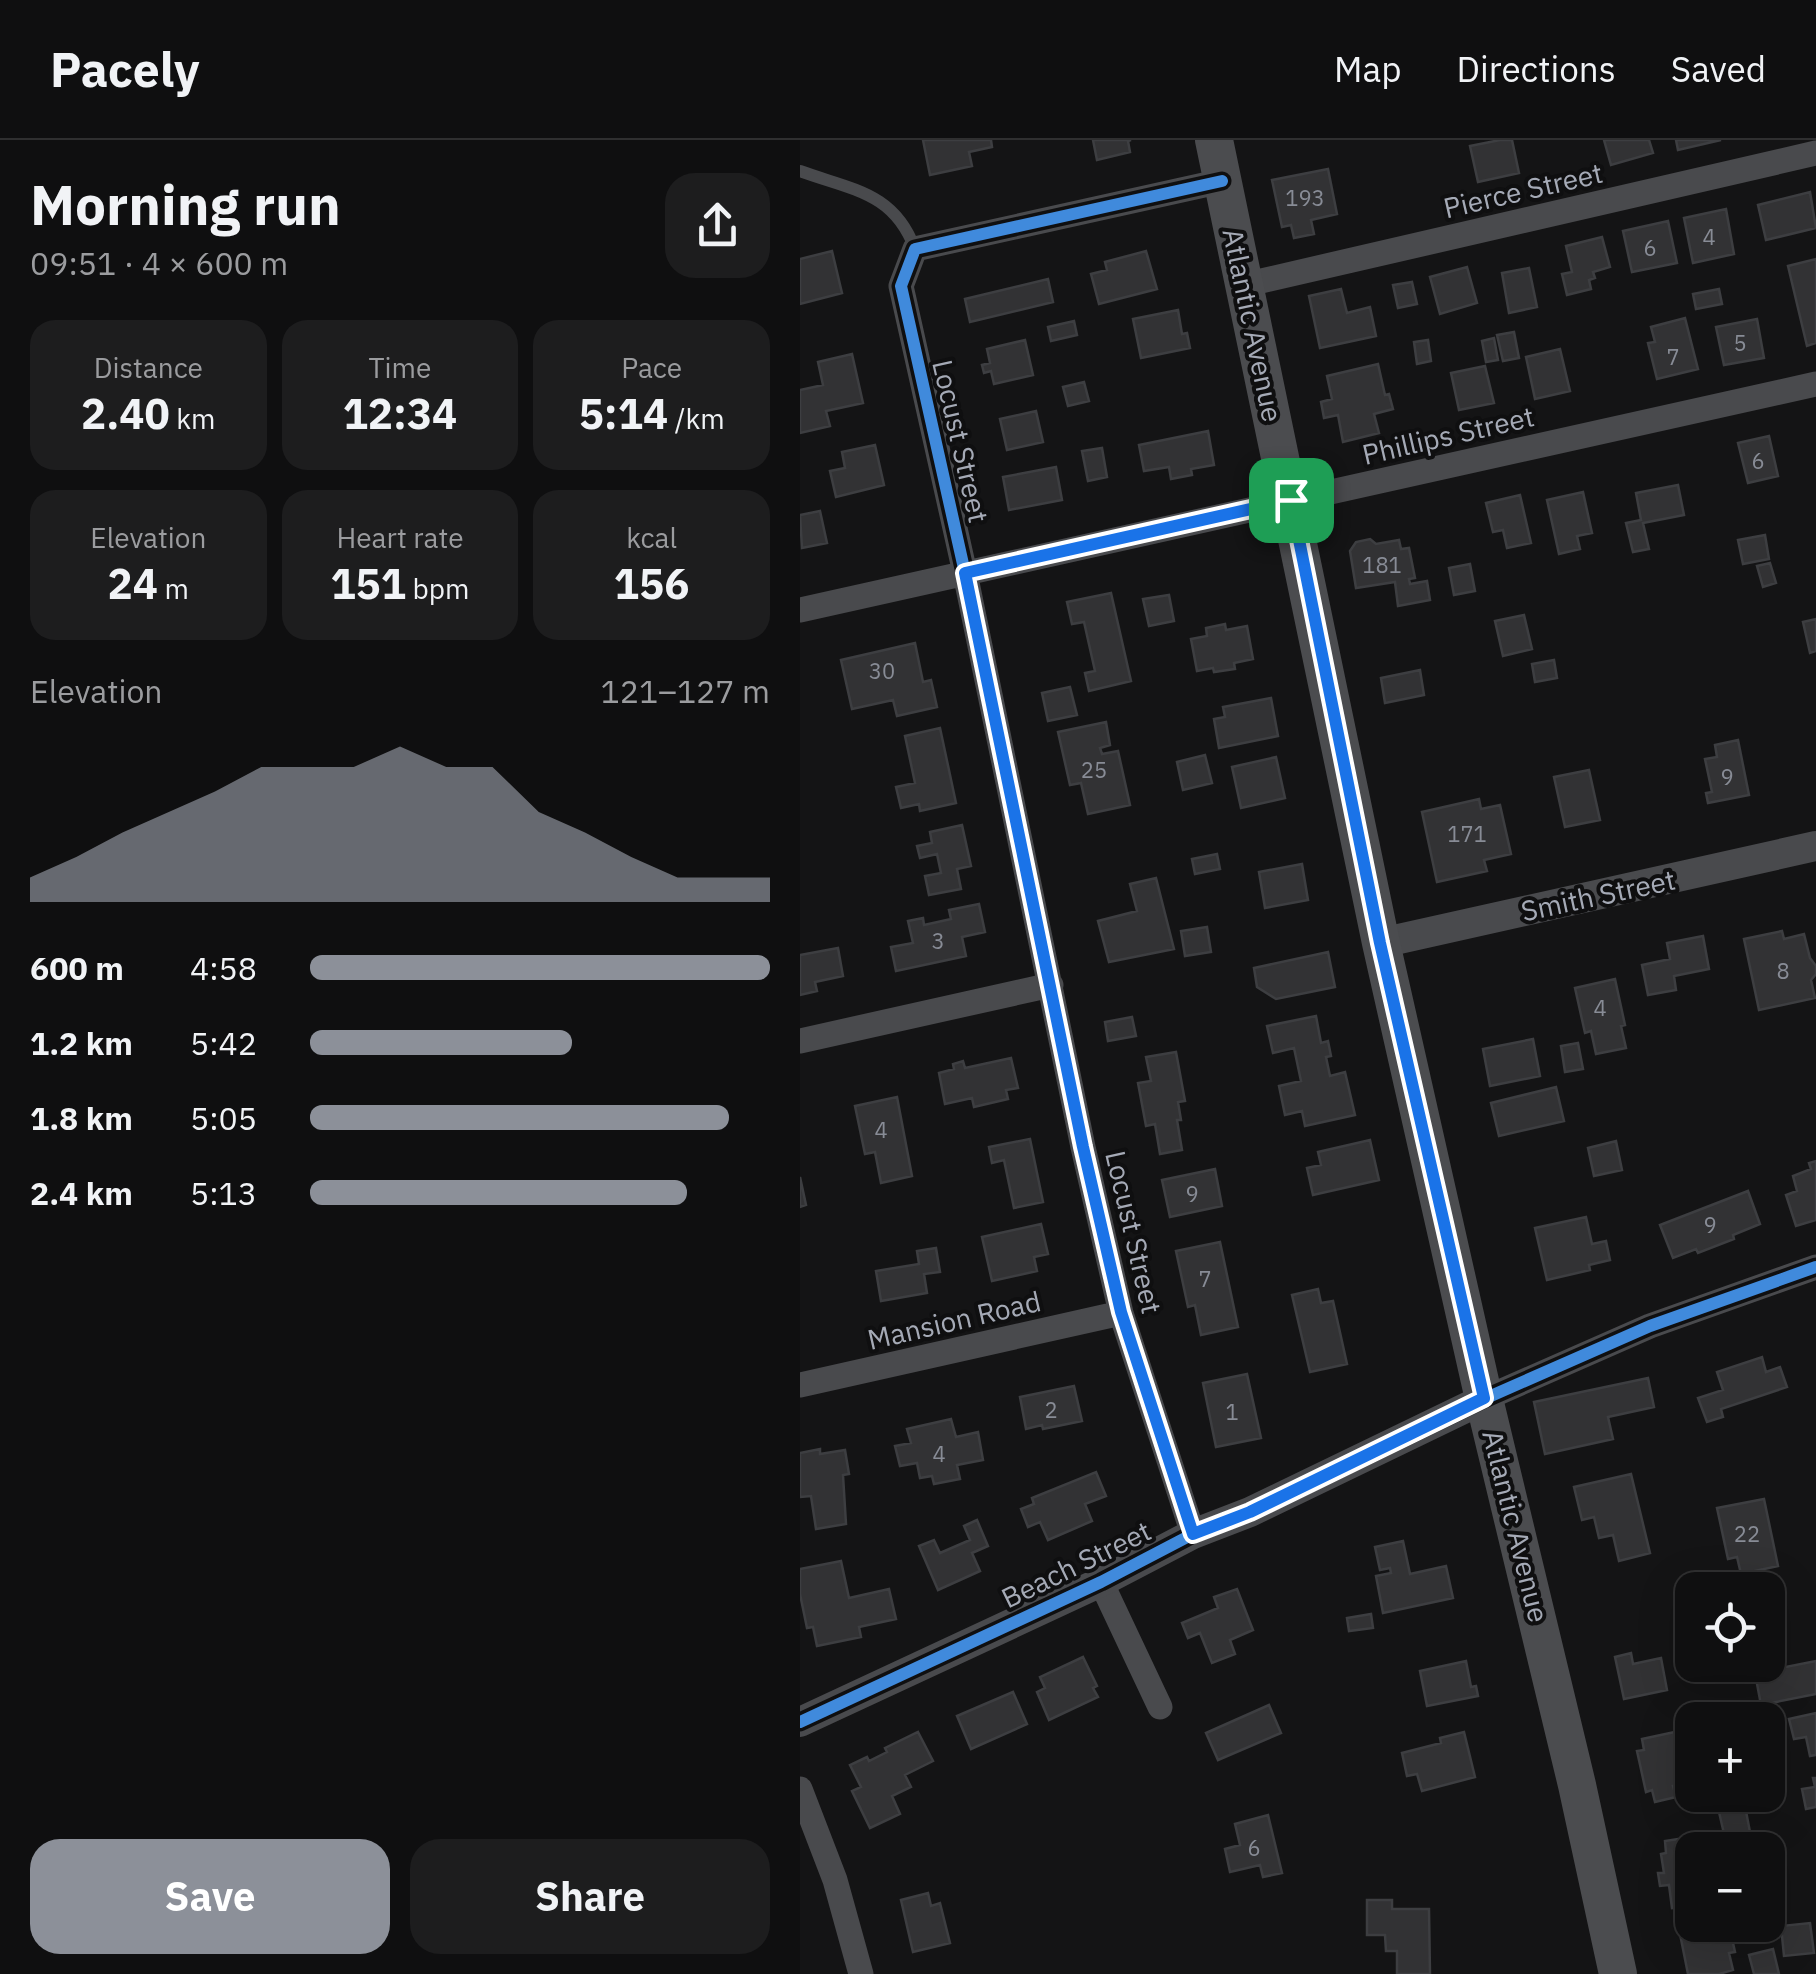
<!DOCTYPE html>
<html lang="en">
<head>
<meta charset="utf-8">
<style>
  body { margin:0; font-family:"IBM Plex Sans",sans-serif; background:#1d1d1e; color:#f1f3f6; height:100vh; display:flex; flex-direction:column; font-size:38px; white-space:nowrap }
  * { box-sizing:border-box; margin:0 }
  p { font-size:32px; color:#9b9c9f }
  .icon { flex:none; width:55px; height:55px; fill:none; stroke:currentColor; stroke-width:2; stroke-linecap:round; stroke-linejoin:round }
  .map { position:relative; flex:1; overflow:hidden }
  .sheet { display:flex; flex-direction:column; background:#0f0f10; width:800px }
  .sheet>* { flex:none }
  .controls { position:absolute; left:875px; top:1432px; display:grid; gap:20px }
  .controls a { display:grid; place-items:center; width:110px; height:110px; border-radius:20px; background:#0f0f10; box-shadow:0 10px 40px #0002,0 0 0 2px #2f2f30; font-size:50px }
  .pin { position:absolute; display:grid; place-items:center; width:85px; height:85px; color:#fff; margin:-42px; border-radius:20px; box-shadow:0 5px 15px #0006 }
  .round { display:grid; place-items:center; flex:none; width:105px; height:105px; border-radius:30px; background:#1d1d1e }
  .summary { display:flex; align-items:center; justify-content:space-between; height:170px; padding:0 30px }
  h1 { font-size:55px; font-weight:800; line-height:75px }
  .metrics { display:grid; grid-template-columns:repeat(3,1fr); gap:15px; height:170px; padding:10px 30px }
  .metrics div { display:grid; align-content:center; border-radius:25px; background:#1d1d1e; text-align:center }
  .metrics b { font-size:42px; font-weight:800 }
  .metrics small { font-size:28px; font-weight:400 }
  .metrics p { font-size:28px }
  .chart { height:280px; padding:20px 30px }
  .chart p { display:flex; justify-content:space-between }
  .chart svg { width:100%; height:180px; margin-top:10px; fill:#8c9099; opacity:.7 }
  .button { display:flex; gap:20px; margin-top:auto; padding:20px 30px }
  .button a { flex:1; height:115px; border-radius:30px; background:#8c9099; color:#fff; font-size:40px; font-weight:800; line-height:115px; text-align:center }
  .button a+a { background:#1d1d1e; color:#f1f3f6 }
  ul { padding:0 30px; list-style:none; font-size:32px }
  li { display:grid; grid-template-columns:160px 120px 1fr; align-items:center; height:75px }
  li i { height:25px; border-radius:12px; background:#8c9099 }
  header { display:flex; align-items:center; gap:60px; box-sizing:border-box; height:140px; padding:0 50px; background:#0f0f10; border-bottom:2px solid #2f2f30 }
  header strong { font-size:48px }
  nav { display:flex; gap:55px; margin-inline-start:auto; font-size:35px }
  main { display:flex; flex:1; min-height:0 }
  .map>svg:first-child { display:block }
  .building { fill:#323234; stroke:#3d3e41; stroke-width:2.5 }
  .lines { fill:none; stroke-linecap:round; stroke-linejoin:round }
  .service { stroke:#494a4d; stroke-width:12 }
  .minor { stroke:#494a4d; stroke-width:25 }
  .tertiary { stroke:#494a4d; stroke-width:30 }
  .primary { stroke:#4b4c4f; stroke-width:38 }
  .cycleway-casing { stroke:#0f0f10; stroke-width:19 }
  .cycleway { stroke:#408adc; stroke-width:12 }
  .route-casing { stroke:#fff; stroke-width:20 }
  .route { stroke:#1a73e8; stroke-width:12 }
  .labels { text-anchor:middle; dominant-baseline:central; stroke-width:8; stroke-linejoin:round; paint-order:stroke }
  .number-label { font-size:22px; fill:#888c96 }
  .street-label { font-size:28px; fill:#a5aab6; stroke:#0f0f10 }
</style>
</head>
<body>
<header>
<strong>Pacely</strong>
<nav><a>Map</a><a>Directions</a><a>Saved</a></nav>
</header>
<main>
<section class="sheet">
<div class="summary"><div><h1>Morning run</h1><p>09:51 · 4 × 600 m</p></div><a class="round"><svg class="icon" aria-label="share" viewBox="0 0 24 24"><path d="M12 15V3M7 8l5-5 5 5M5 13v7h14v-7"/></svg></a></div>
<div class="metrics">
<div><p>Distance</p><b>2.40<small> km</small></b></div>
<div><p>Time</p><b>12:34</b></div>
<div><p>Pace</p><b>5:14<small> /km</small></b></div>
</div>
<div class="metrics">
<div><p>Elevation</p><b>24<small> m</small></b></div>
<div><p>Heart rate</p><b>151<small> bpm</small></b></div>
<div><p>kcal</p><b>156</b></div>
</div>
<div class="chart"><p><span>Elevation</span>121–127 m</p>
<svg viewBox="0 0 160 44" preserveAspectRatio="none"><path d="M0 44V38L10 33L20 27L30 22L40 17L50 11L60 11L70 11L80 6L90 11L100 11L110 22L120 27L130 33L140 38L150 38L160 38V44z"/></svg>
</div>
<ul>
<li><b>600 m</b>4:58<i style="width:100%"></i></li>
<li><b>1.2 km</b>5:42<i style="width:57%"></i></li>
<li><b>1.8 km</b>5:05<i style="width:91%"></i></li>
<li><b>2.4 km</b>5:13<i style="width:82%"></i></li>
</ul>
<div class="button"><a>Save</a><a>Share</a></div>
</section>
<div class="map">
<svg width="1016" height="1834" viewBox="0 0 1016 1834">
  <rect width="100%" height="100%" fill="#141415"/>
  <!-- building -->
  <path class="building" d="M 123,0 L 191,0 L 192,7 L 169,12 L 172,26 L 130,35 Z
    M 293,0 L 331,0 L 328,1 L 330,12 L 297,20 Z
    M 700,0 L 712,0 L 719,33 L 678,42 L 670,6 Z
    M 804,0 L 849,0 L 853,13 L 811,25 Z
    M 876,0 L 921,0 L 878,10 Z
    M 528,29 L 537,74 L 511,80 L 514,94 L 494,98 L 491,85 L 482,87 L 472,40 Z
    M 1010,52 L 1016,88 L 966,100 L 958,65 Z
    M 926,69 L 934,114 L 893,123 L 884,78 Z
    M 868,81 L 877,123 L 832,132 L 823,91 Z
    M 802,97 L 810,127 L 793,132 L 795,138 L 789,140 L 791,149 L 767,155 L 762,134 L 772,132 L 766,106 Z
    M 32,111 L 42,153 L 0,164 L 0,119 Z
    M 346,111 L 357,149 L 299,164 L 291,134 L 307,130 L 305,122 Z
    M 1016,119 L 1016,203 L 1007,206 L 988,126 Z
    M 667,127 L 677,163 L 640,174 L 630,137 Z
    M 729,128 L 737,167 L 709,173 L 702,133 Z
    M 248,139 L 253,162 L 170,182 L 165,159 Z
    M 612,142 L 617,164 L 598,168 L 593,145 Z
    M 541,149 L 547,173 L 570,167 L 576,196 L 520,208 L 509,156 Z
    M 919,149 L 922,164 L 896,169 L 893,154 Z
    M 378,170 L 382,194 L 387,193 L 390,208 L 341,218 L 333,179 Z
    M 885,178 L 898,229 L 857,239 L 848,203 L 855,202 L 851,187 Z
    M 957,179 L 964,218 L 924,225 L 916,187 Z
    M 274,181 L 277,195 L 251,201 L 248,187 Z
    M 714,192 L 719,218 L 703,221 L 697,195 Z
    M 694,198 L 698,220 L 686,222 L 682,201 Z
    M 225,200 L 233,235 L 194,244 L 191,231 L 184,233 L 182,225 L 190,223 L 187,209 Z
    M 628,200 L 631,221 L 617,224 L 614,202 Z
    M 760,209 L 770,251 L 735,259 L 726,217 Z
    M 52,214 L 63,263 L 26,271 L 30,286 L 0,293 L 0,250 L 23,245 L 18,222 Z
    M 578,224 L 585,255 L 589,254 L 593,269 L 574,274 L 579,293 L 543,302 L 538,275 L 524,278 L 521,262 L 532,259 L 527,236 Z
    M 685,226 L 694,263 L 659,270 L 651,233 Z
    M 284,242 L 289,261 L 268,266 L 263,247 Z
    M 236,271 L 243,302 L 207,310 L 200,279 Z
    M 408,291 L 414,325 L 391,329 L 392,335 L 371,339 L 369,327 L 344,331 L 339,305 Z
    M 969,296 L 978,336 L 948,343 L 938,303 Z
    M 75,305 L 84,345 L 36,357 L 30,331 L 45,328 L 42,312 Z
    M 302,308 L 307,337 L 288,341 L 282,311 Z
    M 256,327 L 262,360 L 209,370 L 203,337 Z
    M 878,345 L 884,375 L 843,383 L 849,409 L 833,412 L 826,383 L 841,380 L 836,353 Z
    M 783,352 L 792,393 L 777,396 L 780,409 L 759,414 L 747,360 Z
    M 720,355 L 731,403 L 707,408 L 703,390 L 693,392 L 686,363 Z
    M 20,371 L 27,403 L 2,408 L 0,375 Z
    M 965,395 L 969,419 L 943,424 L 938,400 Z
    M 570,399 L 576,404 L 599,400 L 601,409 L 609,408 L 615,438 L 609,439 L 610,444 L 627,441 L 630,460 L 598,466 L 595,442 L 556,448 L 550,411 L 556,402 Z
    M 970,423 L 976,443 L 963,447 L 957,426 Z
    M 670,424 L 675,451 L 654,455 L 649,428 Z
    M 311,453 L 331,541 L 289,551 L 285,533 L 295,531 L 284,482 L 272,484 L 267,462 Z
    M 369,455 L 374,481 L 349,486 L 343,459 Z
    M 724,475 L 732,509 L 703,516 L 695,481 Z
    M 1016,479 L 1016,511 L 1010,513 L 1003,482 Z
    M 425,484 L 426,490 L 447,486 L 453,519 L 434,523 L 435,529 L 414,532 L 413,528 L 397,531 L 391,499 L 407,496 L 406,488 Z
    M 115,503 L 123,542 L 131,540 L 137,567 L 97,576 L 93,560 L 52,569 L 41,520 Z
    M 754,520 L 757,538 L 735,542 L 732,524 Z
    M 620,530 L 624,555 L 585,563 L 581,538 Z
    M 270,547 L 277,575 L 248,581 L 242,553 Z
    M 471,558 L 478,596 L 419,608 L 414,579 L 425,577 L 423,567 Z
    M 306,582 L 310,605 L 300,608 L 302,614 L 318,611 L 330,665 L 288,674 L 281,643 L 270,645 L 258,592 Z
    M 140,588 L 156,663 L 120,671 L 119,664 L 101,668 L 96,647 L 115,643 L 105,596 Z
    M 938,600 L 949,655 L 908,663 L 906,653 L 912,652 L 905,619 L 917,617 L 915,605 Z
    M 405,615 L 412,643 L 383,650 L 377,622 Z
    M 476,617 L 485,658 L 441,668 L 432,627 Z
    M 789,630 L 800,680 L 765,687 L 754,637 Z
    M 679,659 L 681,669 L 700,665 L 711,714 L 684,720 L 687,731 L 637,742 L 622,672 Z
    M 162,685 L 171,726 L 157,729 L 161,749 L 129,755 L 125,736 L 141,733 L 137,714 L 120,718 L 117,706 L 132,703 L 130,692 Z
    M 417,714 L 420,729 L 395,734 L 392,719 Z
    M 502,724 L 508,760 L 465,768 L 459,732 Z
    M 356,738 L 374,809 L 309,822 L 298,781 L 337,771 L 330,744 Z
    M 179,764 L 185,792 L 162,797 L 166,816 L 96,831 L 91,807 L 113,803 L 108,781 L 123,778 L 124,785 L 151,779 L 149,770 Z
    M 407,787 L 411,812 L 385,816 L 381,791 Z
    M 982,791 L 984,799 L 1004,794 L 1010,818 L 1016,826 L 1016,834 L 1011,840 L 1015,858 L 959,870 L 944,799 Z
    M 903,796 L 909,829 L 874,836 L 876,850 L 848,855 L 842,825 L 870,819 L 867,803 Z
    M 38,808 L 43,836 L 15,842 L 17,851 L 0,855 L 0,815 Z
    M 528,812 L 535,847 L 476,859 L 457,847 L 454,828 Z
    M 815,839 L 825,885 L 821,886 L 826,908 L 796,914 L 791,891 L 785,893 L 775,848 Z
    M 516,876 L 521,903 L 528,901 L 531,916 L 526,917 L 530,936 L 545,932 L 555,975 L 505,986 L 502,971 L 485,975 L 479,946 L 501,941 L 494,908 L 473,913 L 467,886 Z
    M 332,877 L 336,896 L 308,901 L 305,882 Z
    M 733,899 L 740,936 L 690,946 L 683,909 Z
    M 778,903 L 783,929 L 765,932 L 761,906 Z
    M 376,912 L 385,961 L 378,962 L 381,980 L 377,980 L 382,1010 L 360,1014 L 355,984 L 346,986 L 338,943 L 351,941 L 346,917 Z
    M 211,918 L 218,948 L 206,950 L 208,959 L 174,967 L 172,958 L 145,964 L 139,933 L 154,929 L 153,924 L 163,921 L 165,928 Z
    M 756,947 L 764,981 L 699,996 L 691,963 Z
    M 97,957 L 112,1036 L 81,1043 L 75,1012 L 65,1014 L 55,966 Z
    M 230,999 L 243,1062 L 214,1068 L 204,1020 L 192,1023 L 189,1007 Z
    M 570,1000 L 579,1040 L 513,1055 L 507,1028 L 521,1025 L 518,1012 Z
    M 816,1001 L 822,1030 L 794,1036 L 788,1008 Z
    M 1016,1021 L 1016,1080 L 996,1086 L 986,1055 L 997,1051 L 993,1036 L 1011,1029 L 1009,1023 Z
    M 415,1029 L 422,1066 L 370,1077 L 362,1040 Z
    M 0,1037 L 6,1065 L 0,1067 Z
    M 948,1051 L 960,1084 L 933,1095 L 934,1099 L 898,1113 L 896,1109 L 873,1118 L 860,1085 Z
    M 786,1077 L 792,1104 L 806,1101 L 810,1120 L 789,1125 L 790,1130 L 747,1140 L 735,1088 Z
    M 241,1084 L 248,1114 L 234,1117 L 237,1131 L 192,1141 L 182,1097 Z
    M 420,1102 L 438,1187 L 401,1195 L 395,1165 L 388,1167 L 376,1111 Z
    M 136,1108 L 140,1132 L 124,1134 L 127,1153 L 81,1161 L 76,1131 L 119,1124 L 117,1111 Z
    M 518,1149 L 521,1163 L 533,1161 L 547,1224 L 510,1232 L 492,1155 Z
    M 962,1217 L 966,1232 L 980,1227 L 987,1247 L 921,1269 L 923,1277 L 907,1282 L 898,1258 L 923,1250 L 917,1232 Z
    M 447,1234 L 461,1298 L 416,1307 L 403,1243 Z
    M 848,1238 L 854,1267 L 808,1277 L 813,1299 L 745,1314 L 734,1262 Z
    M 274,1246 L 282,1281 L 243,1289 L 242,1285 L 226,1289 L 220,1257 Z
    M 151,1279 L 156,1297 L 178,1292 L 183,1320 L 157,1325 L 160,1339 L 134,1344 L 132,1336 L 120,1338 L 117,1323 L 100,1326 L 95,1306 L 111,1303 L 107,1289 Z
    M 20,1309 L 20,1314 L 45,1310 L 49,1334 L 43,1335 L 46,1384 L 16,1389 L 11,1356 L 0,1357 L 0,1313 Z
    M 296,1332 L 306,1356 L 285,1364 L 292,1381 L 248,1400 L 240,1382 L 228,1387 L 221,1369 L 234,1364 L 232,1358 Z
    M 831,1334 L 850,1413 L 819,1421 L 813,1395 L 799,1398 L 794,1377 L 782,1380 L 774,1347 Z
    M 964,1359 L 978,1426 L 941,1434 L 937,1417 L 928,1419 L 917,1368 Z
    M 177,1380 L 188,1406 L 172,1413 L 180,1431 L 138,1450 L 119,1406 L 134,1400 L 140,1413 L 170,1400 L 164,1386 Z
    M 603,1401 L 610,1434 L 646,1426 L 653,1458 L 583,1473 L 576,1436 L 591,1433 L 590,1428 L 580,1430 L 575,1407 Z
    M 41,1421 L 49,1458 L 89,1449 L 96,1479 L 59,1487 L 61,1497 L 17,1506 L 13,1487 L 7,1488 L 0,1454 L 0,1429 Z
    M 437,1449 L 453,1490 L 430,1500 L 435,1514 L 412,1523 L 400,1493 L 388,1498 L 382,1483 L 418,1468 L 414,1457 Z
    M 571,1474 L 573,1488 L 549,1491 L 547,1478 Z
    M 831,1513 L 833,1524 L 861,1518 L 867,1550 L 824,1559 L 815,1517 Z
    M 283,1517 L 297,1546 L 293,1548 L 298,1557 L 249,1580 L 237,1552 L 245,1548 L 240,1537 Z
    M 666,1521 L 671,1547 L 676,1546 L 678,1556 L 627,1566 L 620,1531 Z
    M 1016,1521 L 1016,1554 L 961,1565 L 955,1533 Z
    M 213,1552 L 227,1584 L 171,1609 L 157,1576 Z
    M 469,1565 L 481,1593 L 418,1620 L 406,1593 Z
    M 967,1573 L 970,1592 L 968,1593 L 968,1580 L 941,1580 L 941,1577 Z
    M 1016,1573 L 1016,1615 L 1010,1616 L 1006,1597 L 994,1599 L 989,1579 Z
    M 884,1590 L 891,1620 L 877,1623 L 882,1644 L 873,1646 L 876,1657 L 855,1662 L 852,1650 L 846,1652 L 837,1611 L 844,1610 L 842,1599 Z
    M 118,1592 L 133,1621 L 105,1635 L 111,1647 L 92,1656 L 100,1674 L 70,1688 L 52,1651 L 61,1647 L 50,1625 L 67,1617 L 69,1621 L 87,1612 L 85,1608 Z
    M 664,1592 L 675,1637 L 622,1651 L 617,1634 L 607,1636 L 602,1613 L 641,1603 L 640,1598 Z
    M 979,1638 L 983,1657 L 951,1664 L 950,1655 L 968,1655 L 968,1640 Z
    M 1013,1638 L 1016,1638 L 1016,1667 L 1006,1669 L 1002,1649 L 1015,1647 Z
    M 945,1666 L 950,1692 L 925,1698 L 919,1672 Z
    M 468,1675 L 482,1733 L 463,1737 L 460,1725 L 430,1732 L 425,1709 L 440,1705 L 435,1684 Z
    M 885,1698 L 886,1706 L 892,1705 L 893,1710 L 892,1759 L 889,1760 L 890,1766 L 872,1768 L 869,1745 L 860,1746 L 858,1733 L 864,1733 L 861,1714 L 866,1713 L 865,1701 Z
    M 128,1753 L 131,1766 L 140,1763 L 150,1803 L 113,1812 L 101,1760 Z
    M 567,1760 L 592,1760 L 592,1769 L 629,1769 L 630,1834 L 597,1834 L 597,1811 L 586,1811 L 585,1795 L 567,1795 Z
    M 1010,1783 L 1014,1813 L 984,1816 L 981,1786 Z
    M 929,1785 L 935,1812 L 929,1813 L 933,1830 L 919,1834 L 888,1834 L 880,1794 Z
    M 973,1809 L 979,1834 L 954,1834 L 949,1815 Z"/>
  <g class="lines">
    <!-- service -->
    <path class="service" d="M 0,31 C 52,50 94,52 115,109"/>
    <!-- minor -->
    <path class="minor" d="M 444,145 L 1016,13
      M 0,470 L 1016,244
      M 0,901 L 251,845
      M 0,1245 L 321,1173
      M 684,1259 L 850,1186 L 1016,1127
      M 393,1394 L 321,1173 L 283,1007 L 165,433 L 101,146 L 115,109 L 422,41
      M 301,1442 L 360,1567
      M 0,1649 L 35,1740 L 61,1834"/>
    <!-- tertiary -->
    <path class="tertiary" d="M 581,803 L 1016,706
      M 0,1582 L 301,1442 L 393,1394 L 450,1372 L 684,1259"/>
    <!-- primary -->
    <path class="primary" d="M 414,0 L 581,803 L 684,1259 L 777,1645 L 818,1834"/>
    <defs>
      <path id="cycleway" d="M 393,1394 L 321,1173 L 283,1007 L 165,433 L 101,146 L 115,109 L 422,41
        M 0,1582 L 301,1442 L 393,1394 L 450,1372 L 684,1259 L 850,1186 L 1016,1127"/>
    </defs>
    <!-- cycleway casing -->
    <use href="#cycleway" class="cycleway-casing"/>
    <!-- cycleway -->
    <use href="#cycleway" class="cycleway"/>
  </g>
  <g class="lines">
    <defs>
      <path id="route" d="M 491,360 L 580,803 L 684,1258 L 450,1372 L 393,1394 L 321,1172 L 283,1007 L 165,433 Z"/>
    </defs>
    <!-- route casing -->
    <use href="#route" class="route-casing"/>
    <!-- route -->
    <use href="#route" class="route"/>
  </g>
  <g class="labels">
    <!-- number labels -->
    <g class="number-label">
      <text x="505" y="57">193</text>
      <text x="909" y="96">4</text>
      <text x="850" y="107">6</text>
      <text x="940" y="202">5</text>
      <text x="873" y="216">7</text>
      <text x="958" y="320">6</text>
      <text x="582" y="424">181</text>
      <text x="82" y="530">30</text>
      <text x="294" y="629">25</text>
      <text x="927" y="636">9</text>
      <text x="667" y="693">171</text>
      <text x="138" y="800">3</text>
      <text x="983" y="830">8</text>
      <text x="800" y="867">4</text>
      <text x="81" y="989">4</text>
      <text x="392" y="1053">9</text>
      <text x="910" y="1084">9</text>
      <text x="405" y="1138">7</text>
      <text x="251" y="1269">2</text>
      <text x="432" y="1271">1</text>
      <text x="139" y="1313">4</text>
      <text x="947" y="1393">22</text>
      <text x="454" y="1707">6</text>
    </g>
    <!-- street labels -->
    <g class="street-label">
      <text transform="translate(723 50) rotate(-13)">Pierce Street</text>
      <text transform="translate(453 185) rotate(78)">Atlantic Avenue</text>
      <text transform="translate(648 295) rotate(-13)">Phillips Street</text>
      <text transform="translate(161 301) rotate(77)">Locust Street</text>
      <text transform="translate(798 755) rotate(-12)">Smith Street</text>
      <text transform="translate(334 1092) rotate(77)">Locust Street</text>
      <text transform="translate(154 1180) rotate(-13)">Mansion Road</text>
      <text transform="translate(716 1386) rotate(76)">Atlantic Avenue</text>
      <text transform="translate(276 1424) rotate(-26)">Beach Street</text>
    </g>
  </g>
</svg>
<div class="controls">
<a><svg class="icon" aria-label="locate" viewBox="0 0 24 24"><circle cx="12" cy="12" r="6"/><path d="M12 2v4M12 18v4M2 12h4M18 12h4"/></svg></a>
<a>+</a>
<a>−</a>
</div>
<div class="pin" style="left:491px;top:360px;background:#1e9e55"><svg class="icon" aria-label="arrive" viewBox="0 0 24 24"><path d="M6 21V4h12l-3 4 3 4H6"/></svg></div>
</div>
</main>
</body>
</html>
